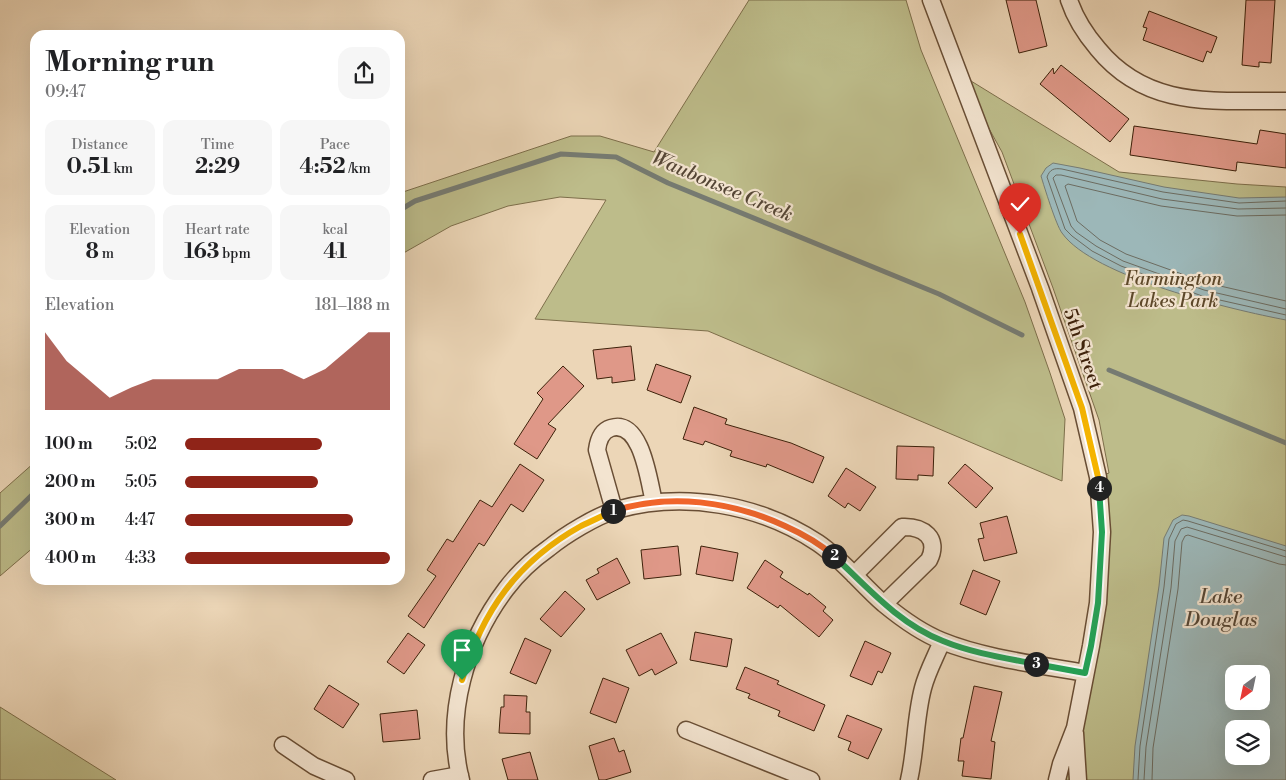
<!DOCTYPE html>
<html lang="en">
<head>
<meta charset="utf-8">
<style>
  body { margin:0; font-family:"Libre Bodoni",serif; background:#f6f6f6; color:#202124; height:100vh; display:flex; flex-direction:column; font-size:19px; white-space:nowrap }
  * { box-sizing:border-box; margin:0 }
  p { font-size:16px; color:#757577 }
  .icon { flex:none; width:28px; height:28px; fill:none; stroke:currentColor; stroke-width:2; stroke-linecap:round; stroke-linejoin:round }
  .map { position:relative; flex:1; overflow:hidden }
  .side { position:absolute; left:30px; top:30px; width:375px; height:555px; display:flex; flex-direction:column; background:#fff; border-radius:15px; box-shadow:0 5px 20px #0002 }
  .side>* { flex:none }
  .needle { width:32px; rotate:213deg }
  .controls { position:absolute; left:1225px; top:665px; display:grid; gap:10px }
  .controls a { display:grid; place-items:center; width:45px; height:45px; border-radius:10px; background:#fff; box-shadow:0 5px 20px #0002; font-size:25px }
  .pin { position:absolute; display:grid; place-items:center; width:42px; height:42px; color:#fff; margin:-51px -21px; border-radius:50% 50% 50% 0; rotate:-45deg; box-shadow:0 0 5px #0007 }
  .pin .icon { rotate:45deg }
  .km { position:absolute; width:25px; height:25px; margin:-12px; border-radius:50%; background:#222; color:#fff; font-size:14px; line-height:25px; text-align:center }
  .round { display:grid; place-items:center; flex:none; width:52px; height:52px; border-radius:15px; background:#f6f6f6 }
  .head { display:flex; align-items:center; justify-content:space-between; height:85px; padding:0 15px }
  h1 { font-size:28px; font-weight:700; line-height:38px }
  .metrics { display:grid; grid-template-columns:repeat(3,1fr); gap:8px; height:85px; padding:5px 15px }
  .metrics div { display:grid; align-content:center; border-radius:12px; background:#f6f6f6; text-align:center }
  .metrics b { font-size:21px; font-weight:700 }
  .metrics small { font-size:14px; font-weight:400 }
  .metrics p { font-size:14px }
  .chart { height:140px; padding:10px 15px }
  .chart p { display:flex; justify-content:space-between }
  .chart svg { width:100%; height:90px; margin-top:5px; fill:#8f2418; opacity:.7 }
  ul { padding:0 15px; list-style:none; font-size:16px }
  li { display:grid; grid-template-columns:80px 60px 1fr; align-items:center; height:38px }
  li i { height:12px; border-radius:6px; background:#8f2418 }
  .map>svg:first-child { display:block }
  .green { fill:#bdbc8a; stroke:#7d6e4a; fill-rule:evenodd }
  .water { fill:#9cb7b8; stroke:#767b72; fill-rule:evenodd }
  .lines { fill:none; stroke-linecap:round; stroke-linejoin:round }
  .shore { stroke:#6c6c61; stroke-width:1 }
  .stream { stroke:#767b72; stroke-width:5 }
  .building { fill:#df9888; stroke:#3d210a }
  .minor-casing { stroke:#694e35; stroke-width:19 }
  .minor { stroke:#f3e4d0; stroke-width:16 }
  .split-1-casing { stroke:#fff; stroke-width:10 }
  .split-2-casing { stroke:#fff; stroke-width:10 }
  .split-3-casing { stroke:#fff; stroke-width:10 }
  .split-4-casing { stroke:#fff; stroke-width:10 }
  .split-5-casing { stroke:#fff; stroke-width:10 }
  .split-1 { stroke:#f5b400; stroke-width:6 }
  .split-2 { stroke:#f0652b; stroke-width:6 }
  .split-3 { stroke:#22a559; stroke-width:6 }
  .split-4 { stroke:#22a559; stroke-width:6 }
  .split-5 { stroke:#f5b400; stroke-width:6 }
  .labels { text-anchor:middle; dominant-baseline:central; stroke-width:4.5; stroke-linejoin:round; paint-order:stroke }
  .park-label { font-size:19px; font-style:italic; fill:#5d482a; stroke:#f3e4d0 }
  .street-label { font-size:19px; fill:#3d210a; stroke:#f3e4d0 }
  .water-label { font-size:20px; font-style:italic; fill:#554636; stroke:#f3e4d0 }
</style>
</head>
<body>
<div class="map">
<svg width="1286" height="780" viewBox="0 0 1286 780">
  <rect width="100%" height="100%" fill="#ecd6b7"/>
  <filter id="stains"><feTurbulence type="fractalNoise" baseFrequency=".004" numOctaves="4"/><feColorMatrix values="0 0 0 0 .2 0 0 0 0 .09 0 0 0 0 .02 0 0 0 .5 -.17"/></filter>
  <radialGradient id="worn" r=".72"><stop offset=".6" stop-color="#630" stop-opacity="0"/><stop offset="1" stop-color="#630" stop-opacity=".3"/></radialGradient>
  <!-- green -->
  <path class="green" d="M 749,0 L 906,0 L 921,50 L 1025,302 L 1050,373 L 1065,419 L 1062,481 L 708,331 L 535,319 L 606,200 L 560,197 L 508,206 L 451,226 L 400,255 L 400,193 L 571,136 L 600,136 L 654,152 Z
    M 958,73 L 1119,172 L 1237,184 L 1286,187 L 1286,780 L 1057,780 L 1091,646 L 1098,477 L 1109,473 L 1099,420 L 1053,288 L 1002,152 ZM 1234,674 L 1261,674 L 1261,701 L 1234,701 ZM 1234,729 L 1261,729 L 1261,756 L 1234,756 Z
    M 35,462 L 35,546 L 0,576 L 0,493 Z
    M 0,707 L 116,780 L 0,780 Z"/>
  <!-- water -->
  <path class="water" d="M 1053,163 L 1080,168 L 1164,187 L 1239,198 L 1286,197 L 1286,320 C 1233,310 1093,277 1062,233 C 1056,225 1044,186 1041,176 L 1046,168 Z
    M 1182,515 L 1189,516 L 1286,546 L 1286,780 L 1133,780 L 1135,746 L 1159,586 L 1164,538 L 1173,520 ZM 1234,674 L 1261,674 L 1261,701 L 1234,701 ZM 1234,729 L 1261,729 L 1261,756 L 1234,756 Z"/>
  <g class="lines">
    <!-- shore -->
    <path class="shore" d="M 1286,201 L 1239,203 L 1163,192 L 1062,169 C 1054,168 1050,169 1047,177 L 1065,229 L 1072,236 L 1092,251 L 1121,266 L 1202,296 L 1286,315
      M 1286,208 L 1238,209 L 1162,199 L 1061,175 L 1056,175 L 1053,178 L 1071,226 L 1076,232 L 1096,246 L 1123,261 L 1204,290 L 1286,309
      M 1286,215 L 1237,216 L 1161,206 L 1068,184 L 1065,186 L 1077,221 L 1100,240 L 1126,254 L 1207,283 L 1286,301
      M 1138,780 L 1140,746 L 1164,587 L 1169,539 L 1176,524 L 1183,520 L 1188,521 L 1286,551
      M 1144,780 L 1146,747 L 1171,588 L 1175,541 L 1181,529 L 1187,527 L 1286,557
      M 1152,780 L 1153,748 L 1178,589 L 1182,542 L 1185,536 L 1188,535 L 1279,564 L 1286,565"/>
    <!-- stream -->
    <path class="stream" d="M 400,210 L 415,201 L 561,154 L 616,157 L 668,183 L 939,294 L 1022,335
      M 1109,370 L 1286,443
      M 0,526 L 35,492"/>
  </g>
  <!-- building -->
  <path class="building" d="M 1006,0 L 1036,0 L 1047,46 L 1019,53 Z
    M 1246,0 L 1275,0 L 1271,63 L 1259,62 L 1259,67 L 1242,65 Z
    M 1149,11 L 1217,37 L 1211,53 L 1207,51 L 1203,62 L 1143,40 L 1147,28 L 1143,27 Z
    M 1061,65 L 1129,119 L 1110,142 L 1040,84 L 1053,68 L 1054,74 Z
    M 1134,126 L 1257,144 L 1260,130 L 1286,134 L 1286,168 L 1237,162 L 1236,171 L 1130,155 Z
    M 631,346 L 635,380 L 612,383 L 612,377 L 597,379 L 593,350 Z
    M 656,364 L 691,376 L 681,403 L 647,390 Z
    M 563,366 L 584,386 L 548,424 L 556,429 L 537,459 L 514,444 L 543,399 L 537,393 Z
    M 694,407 L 727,419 L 725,424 L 791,443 L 824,457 L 813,483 L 767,464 L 766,467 L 730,456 L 732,451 L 705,441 L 703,445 L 683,439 Z
    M 897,446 L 934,447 L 933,476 L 918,475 L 918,480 L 896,479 Z
    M 520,464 L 544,480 L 523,512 L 511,504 L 484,546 L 479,543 L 424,628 L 408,616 L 436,576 L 427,570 L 447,539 L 453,542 L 480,500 L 492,507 Z
    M 965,464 L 993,488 L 976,508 L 948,483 Z
    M 846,468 L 876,487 L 860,511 L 848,503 L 845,508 L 828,496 Z
    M 1007,516 L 1017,553 L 984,561 L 978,539 L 984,538 L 980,523 Z
    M 678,546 L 681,575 L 644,579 L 641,550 Z
    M 701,546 L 738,553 L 733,581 L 696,574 Z
    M 617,558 L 630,583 L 597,600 L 586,580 L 599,573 L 597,569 Z
    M 765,560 L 783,572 L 780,577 L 808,595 L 809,593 L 826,607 L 823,611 L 833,620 L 819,637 L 780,605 L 778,608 L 747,588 Z
    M 973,570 L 1000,581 L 986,615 L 960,604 Z
    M 565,591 L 585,609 L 561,637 L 540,619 Z
    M 695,632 L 732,639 L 727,667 L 690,660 Z
    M 408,633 L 425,645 L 404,674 L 387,662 Z
    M 661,633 L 677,663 L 655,675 L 652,669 L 639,676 L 626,650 Z
    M 525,638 L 551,650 L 536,684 L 510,673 Z
    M 865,641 L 891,653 L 882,673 L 878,671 L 872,685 L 850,676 Z
    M 745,667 L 779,681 L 777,684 L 825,705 L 814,731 L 778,716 L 780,711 L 748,698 L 750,694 L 736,689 Z
    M 603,678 L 629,688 L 616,723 L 590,713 Z
    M 329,685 L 359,704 L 343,728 L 314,709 Z
    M 974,686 L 1002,692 L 991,741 L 995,742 L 991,779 L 962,776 L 964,761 L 958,761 L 961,738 L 963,738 Z
    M 504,695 L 527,696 L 526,712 L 530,712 L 530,734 L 499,733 L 500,718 L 501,707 L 504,707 Z
    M 417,710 L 420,739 L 383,742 L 380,714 Z
    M 847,715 L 882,729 L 868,759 L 848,750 L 851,742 L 838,737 Z
    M 614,738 L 619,752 L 624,750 L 631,772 L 605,780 L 599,780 L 589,746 Z
    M 530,752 L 538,780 L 508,780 L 502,759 Z"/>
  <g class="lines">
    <defs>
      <path id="minor" d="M 931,0 L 1040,288 L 1082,408 L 1098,477 L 1102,532 L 1098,603 L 1091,646 L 1075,728 L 1061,764 L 1057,780
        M 1069,0 C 1075,18 1086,35 1098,49 C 1148,110 1215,100 1286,101
        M 614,510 L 597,450 C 598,442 601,431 611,428 C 642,418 649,483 654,502
        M 854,575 L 902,527 C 923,526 940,538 929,560 L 884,604
        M 686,730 L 811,780
        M 1075,733 L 1078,780
        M 283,745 L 314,766 L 346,780
        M 432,780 L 460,775
        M 461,780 C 444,715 466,642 506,589 C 518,573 532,560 549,548 C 565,535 596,516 616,510 C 684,491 759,504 818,543 C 843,560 862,585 884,604 C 901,618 922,633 942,641 C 983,658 1041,665 1085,673
        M 909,780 C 916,750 915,718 923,688 C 927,672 936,656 942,641"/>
    </defs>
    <!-- minor casing -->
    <use href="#minor" class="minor-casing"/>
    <!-- minor -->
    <use href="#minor" class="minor"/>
  </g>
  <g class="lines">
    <defs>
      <path id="split-1" d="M 462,680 C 482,611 518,561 581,526 C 592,521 602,516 613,511"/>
      <path id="split-2" d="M 613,511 C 670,493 731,501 785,526 C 803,534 819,543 834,556"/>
      <path id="split-3" d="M 834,556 C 867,587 899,624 943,641 C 972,653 1005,658 1036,664"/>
      <path id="split-4" d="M 1036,664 L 1085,673 L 1091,646 L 1098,603 L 1102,532 L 1099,488"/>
      <path id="split-5" d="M 1020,234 L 1082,408 L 1098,477 L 1099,488"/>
    </defs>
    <!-- split-1 casing -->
    <use href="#split-1" class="split-1-casing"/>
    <!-- split-2 casing -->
    <use href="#split-2" class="split-2-casing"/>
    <!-- split-3 casing -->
    <use href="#split-3" class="split-3-casing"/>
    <!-- split-4 casing -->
    <use href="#split-4" class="split-4-casing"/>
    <!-- split-5 casing -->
    <use href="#split-5" class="split-5-casing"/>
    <!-- split-1 -->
    <use href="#split-1" class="split-1"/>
    <!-- split-2 -->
    <use href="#split-2" class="split-2"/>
    <!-- split-3 -->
    <use href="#split-3" class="split-3"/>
    <!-- split-4 -->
    <use href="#split-4" class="split-4"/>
    <!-- split-5 -->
    <use href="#split-5" class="split-5"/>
  </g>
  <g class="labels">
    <!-- park labels -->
    <g class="park-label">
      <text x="1173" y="279">Farmington<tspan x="1173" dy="22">Lakes Park</tspan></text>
    </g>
    <!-- street labels -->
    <g class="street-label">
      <text transform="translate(1083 349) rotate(71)">5th Street</text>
    </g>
    <!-- water labels -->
    <g class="water-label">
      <text transform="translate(722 187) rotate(23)">Waubonsee Creek</text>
      <text x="1221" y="597">Lake<tspan x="1221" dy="23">Douglas</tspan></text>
    </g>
  </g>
  <rect width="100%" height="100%" filter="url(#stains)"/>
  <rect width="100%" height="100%" fill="url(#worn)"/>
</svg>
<div class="controls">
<a><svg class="needle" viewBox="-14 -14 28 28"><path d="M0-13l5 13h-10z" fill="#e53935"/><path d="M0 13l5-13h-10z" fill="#757577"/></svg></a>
<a><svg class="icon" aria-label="layers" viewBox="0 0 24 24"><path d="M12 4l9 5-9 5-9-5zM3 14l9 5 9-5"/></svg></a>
</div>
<div class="pin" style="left:462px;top:680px;background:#1e9e55"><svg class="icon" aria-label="arrive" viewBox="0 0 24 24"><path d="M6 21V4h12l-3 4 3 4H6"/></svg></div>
<div class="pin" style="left:1020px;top:234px;background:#d93025"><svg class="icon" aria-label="check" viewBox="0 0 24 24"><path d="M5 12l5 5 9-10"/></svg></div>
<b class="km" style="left:613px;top:511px">1</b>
<b class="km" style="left:834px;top:556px">2</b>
<b class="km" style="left:1036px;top:664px">3</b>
<b class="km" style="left:1099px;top:488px">4</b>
<section class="side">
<div class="head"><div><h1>Morning run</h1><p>09:47</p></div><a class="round"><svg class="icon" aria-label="share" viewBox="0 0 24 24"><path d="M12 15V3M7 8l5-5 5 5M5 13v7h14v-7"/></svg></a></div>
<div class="metrics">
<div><p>Distance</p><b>0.51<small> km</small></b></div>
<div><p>Time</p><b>2:29</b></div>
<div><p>Pace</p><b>4:52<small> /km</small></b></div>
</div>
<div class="metrics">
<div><p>Elevation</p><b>8<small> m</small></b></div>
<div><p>Heart rate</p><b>163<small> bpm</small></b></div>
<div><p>kcal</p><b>41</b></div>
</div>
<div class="chart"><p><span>Elevation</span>181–188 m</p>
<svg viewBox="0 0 160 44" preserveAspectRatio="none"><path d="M0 44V6L10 20L20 29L30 38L40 33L50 29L60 29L70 29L80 29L90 24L100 24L110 24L120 29L130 24L140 15L150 6L160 6V44z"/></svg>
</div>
<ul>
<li><b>100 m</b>5:02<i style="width:67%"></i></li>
<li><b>200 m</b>5:05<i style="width:65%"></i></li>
<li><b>300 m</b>4:47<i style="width:82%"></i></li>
<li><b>400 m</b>4:33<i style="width:100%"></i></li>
</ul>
</section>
</div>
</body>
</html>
